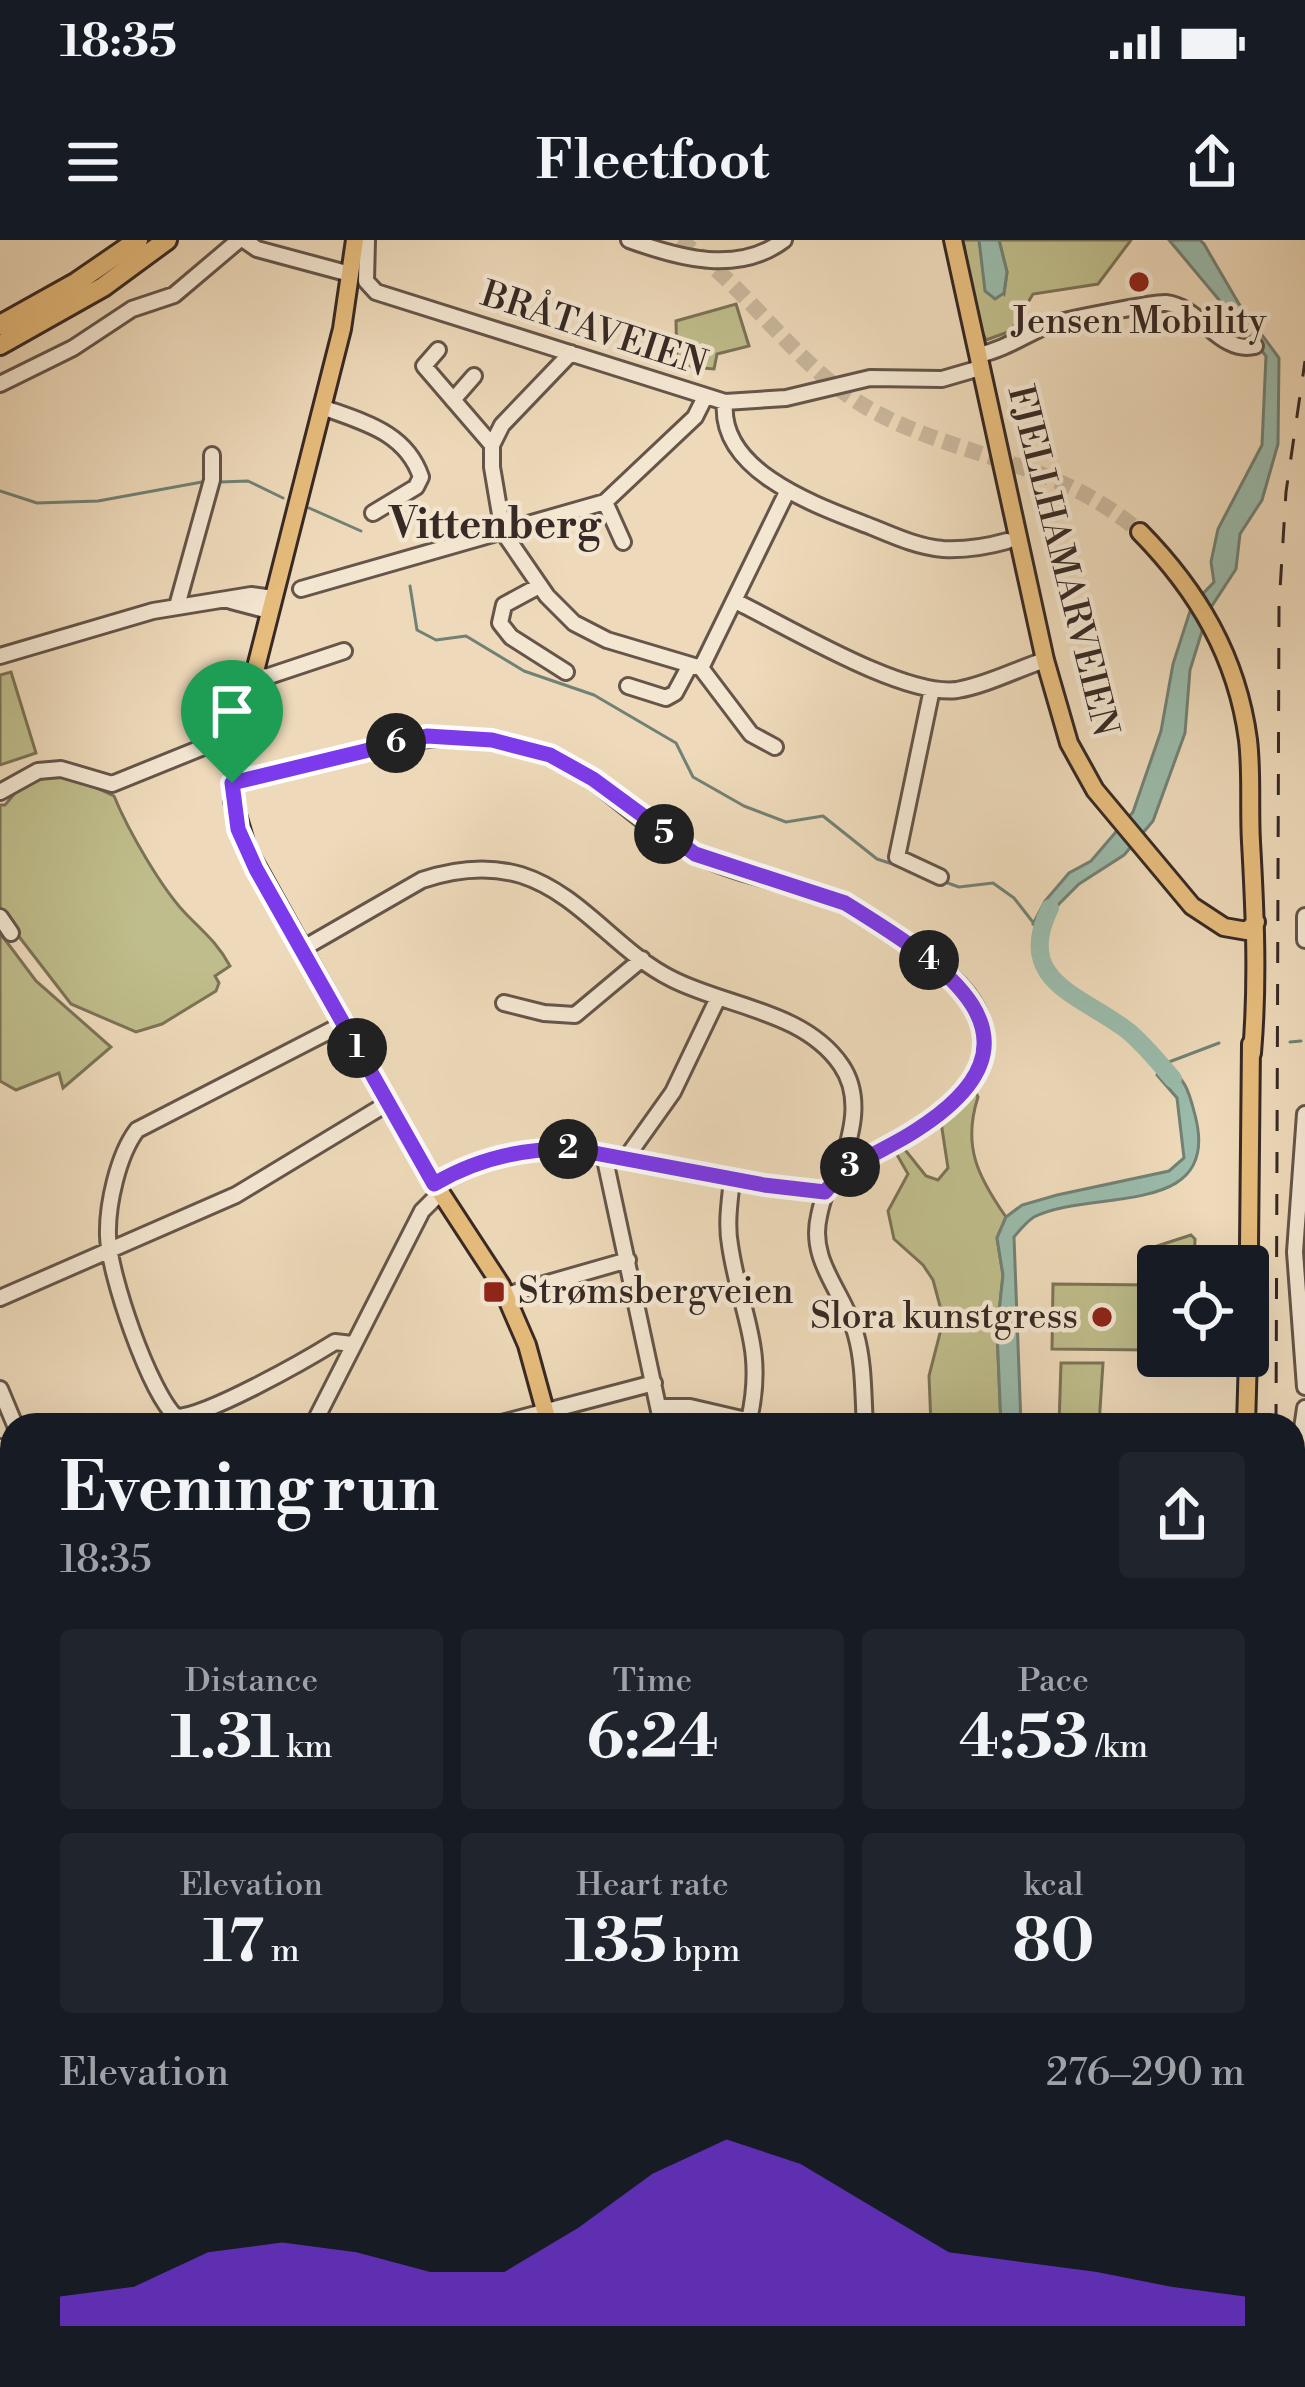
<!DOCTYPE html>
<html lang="en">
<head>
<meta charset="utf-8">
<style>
  body { margin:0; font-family:"Libre Bodoni",serif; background:#20242c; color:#f1f3f6; height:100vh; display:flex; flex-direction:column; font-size:45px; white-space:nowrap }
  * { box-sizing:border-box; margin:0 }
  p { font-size:39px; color:#9ea1a6 }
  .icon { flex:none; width:66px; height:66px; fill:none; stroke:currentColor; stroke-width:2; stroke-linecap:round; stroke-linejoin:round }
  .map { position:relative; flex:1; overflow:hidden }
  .side { position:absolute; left:0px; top:1173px; width:1305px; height:975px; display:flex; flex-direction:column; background:#171b24; border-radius:36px 36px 0 0; box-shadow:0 12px 48px #0002 }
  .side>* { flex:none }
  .buttons { position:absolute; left:1137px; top:1005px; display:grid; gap:24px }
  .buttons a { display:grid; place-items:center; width:132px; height:132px; border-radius:12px; background:#171b24; box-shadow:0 12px 48px #0002; font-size:60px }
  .pin { position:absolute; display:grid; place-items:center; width:102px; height:102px; color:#fff; margin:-123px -51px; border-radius:50% 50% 50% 0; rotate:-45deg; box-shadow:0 0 12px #0007 }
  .pin .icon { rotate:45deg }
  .km { position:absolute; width:60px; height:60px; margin:-30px; border-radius:50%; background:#222; color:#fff; font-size:33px; line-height:60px; text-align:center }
  .round { display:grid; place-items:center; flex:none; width:126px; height:126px; border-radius:12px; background:#20242c }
  .headline { display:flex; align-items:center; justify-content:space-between; height:204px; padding:0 60px }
  h1 { font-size:66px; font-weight:800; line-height:90px }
  .metrics { display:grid; grid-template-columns:repeat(3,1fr); gap:18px; height:204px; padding:12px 60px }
  .metrics div { display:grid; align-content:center; border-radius:12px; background:#20242c; text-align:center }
  .metrics b { font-size:60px; font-weight:800 }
  .metrics small { font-size:33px; font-weight:400 }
  .metrics p { font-size:33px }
  .chart { height:336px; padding:24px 60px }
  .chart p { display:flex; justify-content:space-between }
  .chart svg { width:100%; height:216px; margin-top:12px; fill:#7c3aed; opacity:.7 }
  .status { display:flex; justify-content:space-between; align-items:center; height:84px; padding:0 60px; background:#171b24; direction:ltr }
  .status svg { height:33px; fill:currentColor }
  header { display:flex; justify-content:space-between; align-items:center; height:156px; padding:0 60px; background:#171b24; font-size:54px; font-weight:800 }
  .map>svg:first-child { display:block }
  .green { fill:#bfbd8b; stroke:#7b7358; stroke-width:3 }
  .water { fill:#9abbab; stroke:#728175; stroke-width:3 }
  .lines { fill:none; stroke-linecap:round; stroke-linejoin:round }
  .stream { stroke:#728175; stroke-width:3 }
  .river { stroke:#9abbab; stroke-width:18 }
  .major-tunnel { stroke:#c9b79c; stroke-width:16; stroke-dasharray:16 8; stroke-linecap:butt }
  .minor-casing { stroke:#65554a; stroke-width:20 }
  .major-casing { stroke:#372925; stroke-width:22 }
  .highway-casing { stroke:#372925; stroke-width:24 }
  .minor { stroke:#f4e7d2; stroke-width:14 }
  .major { stroke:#e7bd7d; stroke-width:16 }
  .highway { stroke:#e7bd7d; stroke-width:18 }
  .rail { stroke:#372925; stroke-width:3; stroke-dasharray:21 21; stroke-linecap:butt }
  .route-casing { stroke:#fff; stroke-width:24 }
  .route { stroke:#7c3aed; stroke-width:15 }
  .poi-dot { fill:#8f2418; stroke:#f4e7d2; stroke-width:4.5 }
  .labels { text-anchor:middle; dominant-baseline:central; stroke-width:9; stroke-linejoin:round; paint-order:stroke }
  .poi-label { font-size:36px; fill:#372925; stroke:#f4e7d2 }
  .street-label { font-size:36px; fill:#372925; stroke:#f4e7d2 }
  .quarter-label { font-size:42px; font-weight:bold; fill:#372925; stroke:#f4e7d2 }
</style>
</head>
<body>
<div class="status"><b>18:35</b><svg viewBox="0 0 49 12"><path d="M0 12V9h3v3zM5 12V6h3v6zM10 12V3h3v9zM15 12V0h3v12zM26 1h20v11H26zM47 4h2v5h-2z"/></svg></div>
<header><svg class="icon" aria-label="menu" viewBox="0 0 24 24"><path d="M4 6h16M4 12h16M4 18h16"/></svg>Fleetfoot<svg class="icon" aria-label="share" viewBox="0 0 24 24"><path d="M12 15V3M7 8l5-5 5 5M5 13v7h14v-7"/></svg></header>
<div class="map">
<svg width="1305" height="2147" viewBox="0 0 1305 2147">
  <rect width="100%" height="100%" fill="#eedaba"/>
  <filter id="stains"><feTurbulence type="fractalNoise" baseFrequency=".00167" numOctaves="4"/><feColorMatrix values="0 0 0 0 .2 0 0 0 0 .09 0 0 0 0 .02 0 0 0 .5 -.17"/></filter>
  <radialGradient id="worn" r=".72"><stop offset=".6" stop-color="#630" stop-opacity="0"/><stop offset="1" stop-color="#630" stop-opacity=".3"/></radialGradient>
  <!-- green -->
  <path class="green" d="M 963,0 L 979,0 L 983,21 L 1004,53 L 1007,32 L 999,0 L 1131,0 L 1098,44 L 1033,54 L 1011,91 L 986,100 L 977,80 Z
    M 736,64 L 749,106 L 717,114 L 714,129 L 677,126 L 676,81 Z
    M 11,432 L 36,513 L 0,525 L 0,435 Z
    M 52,535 L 79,540 L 114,556 C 128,590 162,650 188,676 C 205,693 219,705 230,726 L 215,736 L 219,743 L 216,751 L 162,784 L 136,792 L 71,764 L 0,672 L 0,565 L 5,565 L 20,547 Z
    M 0,693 L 36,741 L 111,807 L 63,848 L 59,833 L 16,850 L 0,841 Z
    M 968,836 L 978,857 C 962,906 978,937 1006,977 L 997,998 L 1003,1035 L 997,1091 L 1001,1185 L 931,1185 L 929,1136 L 940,1093 L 940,1066 L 933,1040 L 923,1025 L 894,999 L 888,971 L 908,934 L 892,906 L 902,906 L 926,936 L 938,940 L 948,928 L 941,882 Z
    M 1191,995 L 1195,999 L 1194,1026 L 1174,1026 L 1157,1006 Z
    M 1053,1044 L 1151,1045 L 1150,1110 L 1052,1109 Z
    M 1061,1123 L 1103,1123 L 1099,1185 L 1059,1185 Z
    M 1293,1732 L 1305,1734 L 1305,1827 L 1293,1837 Z
    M 1293,1848 L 1305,1902 L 1305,1928 L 1293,1930 Z"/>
  <!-- water -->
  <path class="water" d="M 979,0 L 999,0 L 1007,32 L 1004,53 L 995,59 L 985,51 Z
    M 1169,0 L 1200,0 L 1204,4 L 1239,64 L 1279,118 L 1278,204 L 1262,260 L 1240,294 L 1236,329 L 1208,372 L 1190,430 L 1185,493 L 1153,581 L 1124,615 L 1079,644 L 1059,664 L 1048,681 L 1046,694 L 1033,684 L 1045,661 L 1069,633 L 1091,621 L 1133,572 L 1161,491 L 1173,424 L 1192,365 L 1214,342 L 1211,322 L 1218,289 L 1262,205 L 1266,116 Z
    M 1161,825 C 1185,835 1189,851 1195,875 C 1223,980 1090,948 1034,977 C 1026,982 1020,990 1014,997 L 1021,1185 L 1001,1185 L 997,1091 L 1003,1035 L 997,998 L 1006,977 L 1022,965 L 1057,955 L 1169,931 L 1184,918 L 1177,858 L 1157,835 Z"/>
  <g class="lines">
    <!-- stream -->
    <path class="stream" d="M 220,242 L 248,241 L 283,258
      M 0,251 L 37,263 L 98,261 L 202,242
      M 309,268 L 361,291
      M 410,346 L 417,390 L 436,400 L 466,396 L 524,431 L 594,455 L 676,503 L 693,537 L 744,566 L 786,582 L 823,576 L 877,619 L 905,628
      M 942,641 L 959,647 L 993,643 L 1014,658 L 1039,690
      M 1290,802 L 1301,801
      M 1161,825 L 1219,803"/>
    <!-- river -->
    <path class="river" d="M 1050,668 C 1013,742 1082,755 1128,791 C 1145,805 1159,823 1173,839
      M 996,2136 L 1000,2147"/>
    <!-- major-tunnel -->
    <path class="major-tunnel" d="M 679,0 C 751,49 796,129 873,171 C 964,220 1056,220 1140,292"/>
    <defs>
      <path id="minor" d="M 244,0 L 257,9 L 350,34
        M 367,0 L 366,41 L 376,52 L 725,162 L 786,158 L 870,138 L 942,139 L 980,128
        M 629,0 C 679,18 738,35 784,0
        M 438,110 L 424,126 L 492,205
        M 571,113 L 502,185 L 492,205 L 492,227 L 503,292 L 547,356 L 574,383 L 607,400 L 701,428 L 751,494 L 775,507
        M 978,115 C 1003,110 1023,96 1046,86 C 1057,81 1156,62 1166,63 C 1201,67 1219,114 1255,106
        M 0,144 L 73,108 L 132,69 L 174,55 L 239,0
        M 453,160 L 474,136
        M 725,162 C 718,233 821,267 872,287 C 894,296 918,307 943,309 C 965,310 986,307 1007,301
        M 322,167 C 363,182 406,192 421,237 L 416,247 L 373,273
        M 605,262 L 623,302
        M 539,346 L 504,365 L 500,383 L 511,397 L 566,432
        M 301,349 L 605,262 L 695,177 L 705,157
        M 231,361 L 269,371
        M 735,361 C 787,386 903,457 957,450 C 987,445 1017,429 1045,420
        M 177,366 L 212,240 L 212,215
        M 0,416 L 153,371 L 251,355 L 273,358
        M 701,428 L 787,252
        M 252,437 L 269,436 L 344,411
        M 628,446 L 666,458 L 675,453 L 690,425
        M 932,449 L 897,617 L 940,637
        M 232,543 C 318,527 401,488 490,500 C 592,514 613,572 693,613 C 740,637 792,643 840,661 C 860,669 877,683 894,695 C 931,721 984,749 985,801 C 986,858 918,891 876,913 C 863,919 847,925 837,936 C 826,948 822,961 819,976 C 808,1022 845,1053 856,1095 C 864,1124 863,1155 865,1185
        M 0,552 L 38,531 L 61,529 L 112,544 L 206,506 L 236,506
        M 1305,676 L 1305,700
        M 0,677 L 11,693
        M 302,709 L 422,640 C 455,629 487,625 521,635 C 581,654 617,712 672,739 C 727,767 804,771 841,825 C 864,858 850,898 840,932
        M 504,763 L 544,773 L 575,775 L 642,719
        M 343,784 L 137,890 C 118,915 107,965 108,996 C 109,1035 149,1151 176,1177 C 206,1177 306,1120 335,1102 L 352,1104
        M 1305,874 L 1295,1012 L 1305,1147
        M 604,915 L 662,1185
        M 626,918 L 673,852 L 718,758
        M 732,939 C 730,960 726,983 730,1005 C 740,1074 766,1106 749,1180
        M 434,944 C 476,919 524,908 573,909 L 764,945 L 825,952
        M 506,1055 L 628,1020
        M 0,1058 L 236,955 L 388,863
        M 0,1149 L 15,1185
        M 661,1167 L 690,1167 L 767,1185
        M 1305,1168 C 1298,1220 1284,1277 1305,1327
        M 313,1185 L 422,971 L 440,953
        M 494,1185 L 654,1143
        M 0,1207 L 12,1210
        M 0,1405 L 12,1402
        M 0,1477 L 12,1493
        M 0,1782 L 12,1781
        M 0,1903 L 12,1902
        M 0,2023 L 12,2022
        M 248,2136 L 252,2147
        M 846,2136 L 852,2147
        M 822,2147 L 839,2136"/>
      <path id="major" d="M 355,0 L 342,89 L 236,506 L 233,561 L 247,609 L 422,924 L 501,1045 L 527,1105 L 549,1185
        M 953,0 L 1045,420 L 1069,503 L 1095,550 L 1192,666 L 1224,687 L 1247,691 L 1256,682
        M 1140,292 C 1198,351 1237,417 1248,500 C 1252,534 1249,568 1251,602 C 1255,673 1258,742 1252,813
        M 1248,1106 L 1251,804
        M 1246,1185 L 1248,1116
        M 0,1670 L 12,1675
        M 1293,2021 L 1305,2019
        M 726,2136 L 734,2147
        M 349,2147 L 378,2136
        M 1193,2147 L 1197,2136"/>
      <path id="highway" d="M 0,85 L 77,42 L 138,0
        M 0,105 L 103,47 L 167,0"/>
    </defs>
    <!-- minor casing -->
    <use href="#minor" class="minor-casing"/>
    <!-- major casing -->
    <use href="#major" class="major-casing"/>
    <!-- highway casing -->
    <use href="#highway" class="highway-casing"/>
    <!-- minor -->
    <use href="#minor" class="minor"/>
    <!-- major -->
    <use href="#major" class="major"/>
    <!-- highway -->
    <use href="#highway" class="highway"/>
    <!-- rail -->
    <path class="rail" d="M 1276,1185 L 1279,366 L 1286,252 L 1305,121
      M 1293,1405 L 1305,1489
      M 1295,1476 L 1305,1539
      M 1293,1523 L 1305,1576"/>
  </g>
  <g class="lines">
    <defs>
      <path id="route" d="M 427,496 L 492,500 L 550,515 L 593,539 L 695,614 L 845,663 C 940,722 1064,797 915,891 C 883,912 849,921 825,952 L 764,945 L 573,909 C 524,908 476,919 434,944 L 256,629 L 238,589 L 232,543 Z"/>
    </defs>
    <!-- route casing -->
    <use href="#route" class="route-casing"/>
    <!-- route -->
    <use href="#route" class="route"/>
  </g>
  <!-- markers -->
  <g class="poi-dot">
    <circle cx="1139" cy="42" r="12"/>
    <rect x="482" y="1040" width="24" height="24" rx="6"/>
    <circle cx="1102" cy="1077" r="12"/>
  </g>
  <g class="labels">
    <!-- poi labels -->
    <g class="poi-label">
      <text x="1139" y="82">Jensen Mobility</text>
      <text x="518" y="1052" text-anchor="start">Strømsbergveien</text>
      <text x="1078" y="1077" text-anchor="end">Slora kunstgress</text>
    </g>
    <!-- street labels -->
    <g class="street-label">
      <text transform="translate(594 90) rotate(18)">BRÅTAVEIEN</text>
      <text transform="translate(1062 321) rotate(76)">FJELLHAMARVEIEN</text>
    </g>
    <!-- quarter labels -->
    <g class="quarter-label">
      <text x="495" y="285">Vittenberg</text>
    </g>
  </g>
  <rect width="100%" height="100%" filter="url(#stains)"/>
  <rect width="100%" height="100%" fill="url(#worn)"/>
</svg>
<div class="buttons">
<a><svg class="icon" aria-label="locate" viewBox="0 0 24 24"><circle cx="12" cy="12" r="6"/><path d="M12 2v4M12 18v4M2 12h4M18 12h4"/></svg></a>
</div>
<div class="pin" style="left:232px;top:543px;background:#1e9e55"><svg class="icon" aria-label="arrive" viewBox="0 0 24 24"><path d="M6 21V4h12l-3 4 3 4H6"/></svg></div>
<b class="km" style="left:357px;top:808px">1</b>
<b class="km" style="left:568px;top:909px">2</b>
<b class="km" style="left:850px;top:927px">3</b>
<b class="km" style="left:929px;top:720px">4</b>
<b class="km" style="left:664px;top:594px">5</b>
<b class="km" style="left:396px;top:503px">6</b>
<section class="side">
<div class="headline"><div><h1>Evening run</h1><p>18:35</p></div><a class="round"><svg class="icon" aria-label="share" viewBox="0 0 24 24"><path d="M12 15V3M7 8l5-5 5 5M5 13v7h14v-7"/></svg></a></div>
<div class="metrics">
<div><p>Distance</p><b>1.31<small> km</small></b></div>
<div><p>Time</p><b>6:24</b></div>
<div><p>Pace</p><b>4:53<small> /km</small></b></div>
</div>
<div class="metrics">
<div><p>Elevation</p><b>17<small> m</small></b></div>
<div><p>Heart rate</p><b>135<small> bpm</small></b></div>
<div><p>kcal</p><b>80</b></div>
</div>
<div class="chart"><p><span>Elevation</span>276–290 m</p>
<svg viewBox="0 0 160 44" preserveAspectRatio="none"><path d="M0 44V38L10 36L20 29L30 27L40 29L50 33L60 33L70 24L80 13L90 6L100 11L110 20L120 29L130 31L140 33L150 36L160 38V44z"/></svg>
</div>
</section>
</div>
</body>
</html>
